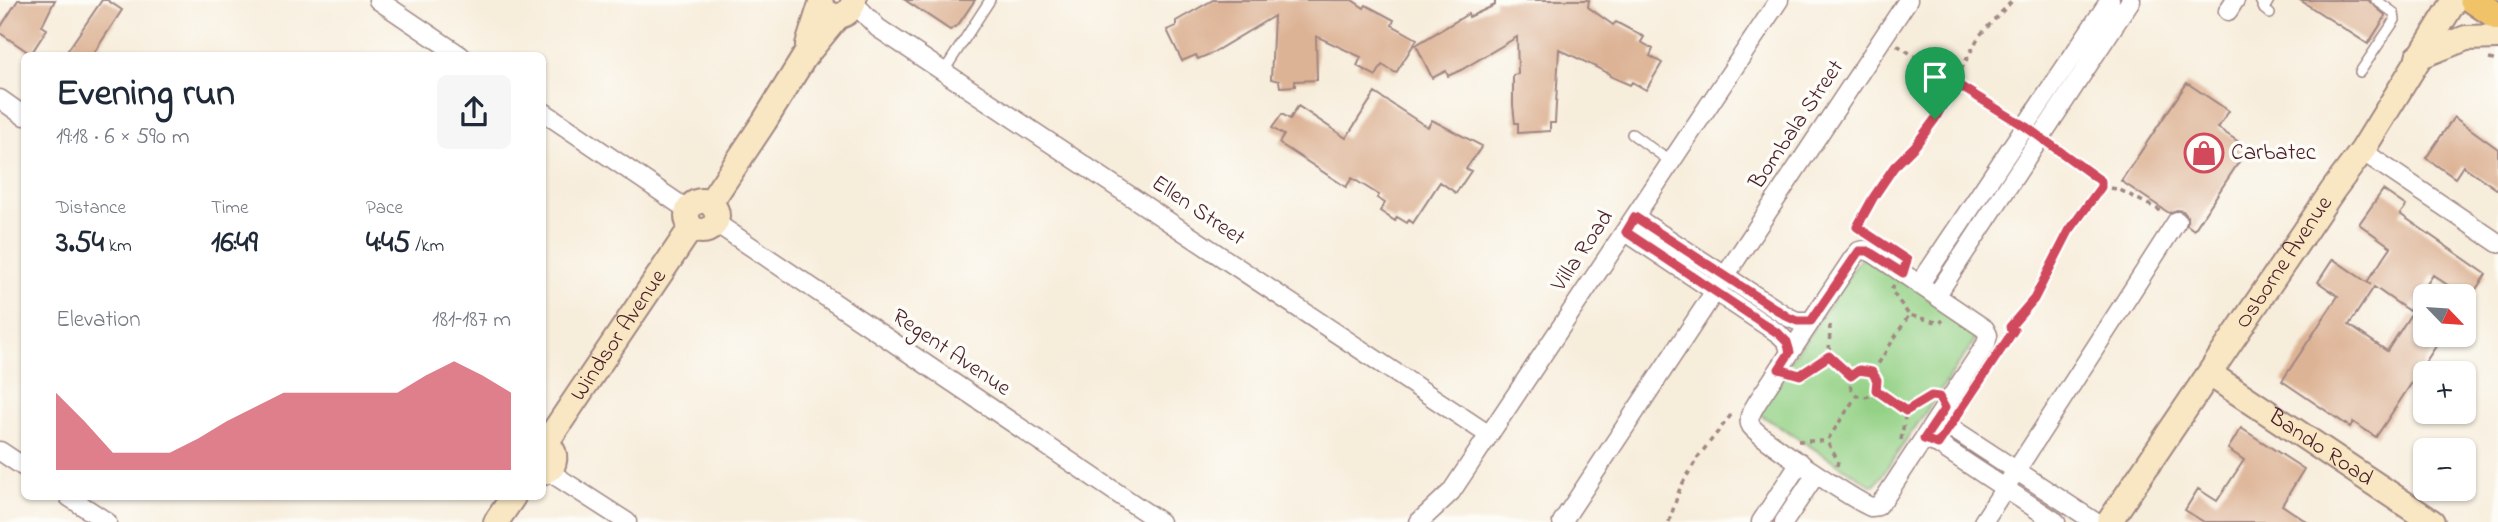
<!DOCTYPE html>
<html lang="en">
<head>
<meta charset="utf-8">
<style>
  body { margin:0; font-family:"Indie Flower",sans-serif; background:#f6f6f7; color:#1f2937; height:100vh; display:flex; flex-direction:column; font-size:26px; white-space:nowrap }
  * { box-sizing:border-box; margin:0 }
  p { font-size:23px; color:#747a83 }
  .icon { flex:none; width:38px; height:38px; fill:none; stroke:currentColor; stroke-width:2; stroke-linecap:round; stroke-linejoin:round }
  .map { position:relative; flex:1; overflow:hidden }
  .sheet { position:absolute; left:21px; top:52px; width:525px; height:448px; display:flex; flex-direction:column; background:#fff; border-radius:10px; box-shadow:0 2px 5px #0004 }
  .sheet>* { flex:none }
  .needle { width:46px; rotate:115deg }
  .fabs { position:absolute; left:2413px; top:284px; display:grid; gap:14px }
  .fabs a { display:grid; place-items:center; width:63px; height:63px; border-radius:10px; background:#fff; box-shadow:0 2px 5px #0004; font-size:35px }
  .pin { position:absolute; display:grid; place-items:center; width:60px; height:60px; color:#fff; margin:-72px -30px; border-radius:50% 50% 50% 0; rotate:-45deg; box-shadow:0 0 7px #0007 }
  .pin .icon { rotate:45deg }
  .round { display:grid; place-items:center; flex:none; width:74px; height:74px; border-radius:10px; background:#f6f6f7 }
  .summary { display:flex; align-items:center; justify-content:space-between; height:119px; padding:0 35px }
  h1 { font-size:38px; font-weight:700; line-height:52px }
  .stats { display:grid; grid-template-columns:repeat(3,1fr); gap:10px; height:119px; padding:7px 35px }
  .stats div { display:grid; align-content:center }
  .stats b { font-size:30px; font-weight:700 }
  .stats small { font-size:19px; font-weight:400 }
  .stats p { font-size:19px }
  .chart { height:196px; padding:14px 35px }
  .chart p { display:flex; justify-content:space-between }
  .chart svg { width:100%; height:126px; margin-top:7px; fill:#d1495b; opacity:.7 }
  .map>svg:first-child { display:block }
  .green { fill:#94d186; stroke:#6f7858; stroke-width:2 }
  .building { fill:#ddb395 }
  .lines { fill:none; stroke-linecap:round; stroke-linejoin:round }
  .lane-casing { stroke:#a08683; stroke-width:12 }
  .street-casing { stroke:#a08683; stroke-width:21 }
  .secondary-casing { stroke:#a08683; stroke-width:28 }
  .primary-casing { stroke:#a08683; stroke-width:30 }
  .path { stroke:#a08683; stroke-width:3.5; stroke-dasharray:5 5; stroke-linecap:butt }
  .lane { stroke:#fff; stroke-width:9 }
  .street { stroke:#fff; stroke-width:18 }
  .secondary { stroke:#f9e7c3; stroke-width:24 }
  .primary { stroke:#f1c369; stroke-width:26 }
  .route-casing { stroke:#fff; stroke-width:14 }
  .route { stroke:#d1495b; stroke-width:9 }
  .labels { text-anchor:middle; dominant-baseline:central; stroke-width:7; stroke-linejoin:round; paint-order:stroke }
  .street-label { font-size:23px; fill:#4a1f2b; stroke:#fdfcf7 }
  .poi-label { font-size:23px; fill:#4a1f2b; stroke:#fdfcf7; text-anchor:start }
</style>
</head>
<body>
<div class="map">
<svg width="2498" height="522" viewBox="0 0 2498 522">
  <rect width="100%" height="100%" fill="#fdfcf7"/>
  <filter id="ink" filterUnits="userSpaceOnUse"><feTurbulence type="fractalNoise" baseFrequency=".0143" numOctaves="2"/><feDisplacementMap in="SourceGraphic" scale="14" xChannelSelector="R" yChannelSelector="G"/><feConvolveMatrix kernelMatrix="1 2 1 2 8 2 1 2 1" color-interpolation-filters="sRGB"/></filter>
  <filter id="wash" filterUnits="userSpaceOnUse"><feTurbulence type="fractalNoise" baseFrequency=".00686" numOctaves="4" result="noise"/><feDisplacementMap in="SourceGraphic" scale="28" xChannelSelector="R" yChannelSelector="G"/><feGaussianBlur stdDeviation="1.57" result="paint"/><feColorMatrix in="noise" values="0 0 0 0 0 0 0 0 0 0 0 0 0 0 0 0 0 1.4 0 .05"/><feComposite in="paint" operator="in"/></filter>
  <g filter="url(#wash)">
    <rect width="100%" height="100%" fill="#f7eddb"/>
    <!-- green -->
    <path class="green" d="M 1871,256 L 1977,328 L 1974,342 L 1876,484 L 1871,485 L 1761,415 L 1761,405 L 1861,258 Z"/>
    <g id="blocks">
      <!-- building -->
      <path class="building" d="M 18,0 L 55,0 L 42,26 L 47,29 L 31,54 L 0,33 L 0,28 Z
        M 102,0 L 107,0 L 122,10 L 92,56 L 64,56 Z
        M 905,0 L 975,0 L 958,25 L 950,30 Z
        M 1213,0 L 1352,0 L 1364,8 L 1366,5 L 1394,20 L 1392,25 L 1417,39 L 1396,73 L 1382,65 L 1376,76 L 1357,66 L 1361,57 L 1316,36 L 1317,80 L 1295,81 L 1295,86 L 1280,87 L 1279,81 L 1271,79 L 1274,16 L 1212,53 L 1198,59 L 1196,55 L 1182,61 L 1167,30 L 1176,26 L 1176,21 Z
        M 1495,0 L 1589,0 L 1588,7 L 1613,25 L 1616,22 L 1644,37 L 1641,42 L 1653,49 L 1650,56 L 1662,63 L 1646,90 L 1632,82 L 1630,85 L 1610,76 L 1610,74 L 1559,49 L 1555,123 L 1550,123 L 1550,131 L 1518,133 L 1518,123 L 1515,123 L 1513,105 L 1513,75 L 1518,74 L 1517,37 L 1461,70 L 1448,76 L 1446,71 L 1432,78 L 1416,45 L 1468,14 L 1469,17 L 1495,5 Z
        M 2300,0 L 2368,0 L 2385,15 L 2384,19 L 2368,44 Z
        M 2187,83 L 2229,111 L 2218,128 L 2248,148 L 2194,230 L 2187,225 L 2187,216 L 2183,211 L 2177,210 L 2169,213 L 2121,181 Z
        M 1375,93 L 1424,125 L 1428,127 L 1432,120 L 1482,146 L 1466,169 L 1471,171 L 1456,193 L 1440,182 L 1413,223 L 1409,220 L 1407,223 L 1397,217 L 1395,221 L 1380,211 L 1385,203 L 1377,198 L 1379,195 L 1352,178 L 1346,187 L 1279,143 L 1284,135 L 1272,128 L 1282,114 L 1290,119 L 1298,106 L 1346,138 Z
        M 2454,117 L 2498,149 L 2498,190 L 2463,166 L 2455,178 L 2426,158 Z
        M 2383,190 L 2406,206 L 2400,214 L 2486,274 L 2469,300 L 2433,275 L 2409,311 L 2374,287 L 2349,325 L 2387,351 L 2411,314 L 2426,324 L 2426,334 L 2444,334 L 2376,437 L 2353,422 L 2350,427 L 2282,381 L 2338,296 L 2318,282 L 2333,259 L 2371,285 L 2367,282 L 2391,247 L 2359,224 Z
        M 2241,428 L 2304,469 L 2282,505 L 2307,522 L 2204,522 L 2185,510 L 2198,489 L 2217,501 L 2244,460 L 2228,449 Z"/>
    </g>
  </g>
  <g filter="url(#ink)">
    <use href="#blocks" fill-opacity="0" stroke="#a08683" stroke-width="2"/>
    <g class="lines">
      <defs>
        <path id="lane" d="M 2260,0 L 2264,9 L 2270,14
          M 2264,9 L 2269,0
          M 944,71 L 990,0
          M 2360,72 L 2395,20 L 2394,13 L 2376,0
          M 1632,134 L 1671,162"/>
        <path id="street" d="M 378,0 L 461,56
          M 854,3 L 878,28 L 1489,435
          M 2228,11 L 2235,0
          M 0,99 L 24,116
          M 542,111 L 688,210
          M 2362,151 L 2498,243
          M 1635,217 L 1788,317 L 1797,321 L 1811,321
          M 716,223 L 1160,522
          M 1626,232 L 1779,334 L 1787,342 L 1790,352
          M 1865,250 L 1873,253 L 1985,329 L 1988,335 L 1986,344 L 1886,496 L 1878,506 L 1871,507 C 1857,502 1758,437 1751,426 C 1746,418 1754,408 1758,401 L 1853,258 L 1859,251 Z
          M 1919,285 L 2110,0
          M 1936,296 L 2131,0
          M 1945,408 L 1950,427 L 2095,522
          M 1924,439 L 1938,444 L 2056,522
          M 0,451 L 24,467
          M 548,471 L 627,522
          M 69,497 L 107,522
          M 1419,522 L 1451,492 L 1779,0
          M 1562,522 L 1908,0
          M 1761,522 L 1800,462
          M 1784,522 L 1816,474
          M 1983,522 L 2177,221"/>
        <g id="secondary">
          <path d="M 824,10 C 836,21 850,16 854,0"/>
          <path d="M 808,45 L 821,4"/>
          <path d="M 2418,57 L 2466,38 L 2498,37"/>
          <circle cx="702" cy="216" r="15"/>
          <path d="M 710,203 L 764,122 L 805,56 L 838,16"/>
          <path id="s1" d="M 2210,374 L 2432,522"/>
          <path d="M 542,442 C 554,447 557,456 552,467 L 542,473"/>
          <path id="s2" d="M 546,443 L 691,228"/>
          <path d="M 496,522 L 513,497"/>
          <path id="s3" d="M 2109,522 L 2333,190 L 2362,151 L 2455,0"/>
        </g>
        <path id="primary" d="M 2473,0 L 2498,17"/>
      </defs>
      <!-- lane casing -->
      <use href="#lane" class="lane-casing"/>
      <!-- street casing -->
      <use href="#street" class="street-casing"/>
      <!-- secondary casing -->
      <use href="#secondary" class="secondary-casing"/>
      <!-- primary casing -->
      <use href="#primary" class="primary-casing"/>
      <!-- path -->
      <path class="path" d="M 1897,45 L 2012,118
        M 2489,59 L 2498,61
        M 2101,187 L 2118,189 L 2163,212
        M 1866,232 L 1857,227 L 1873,198 L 1894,167 L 1915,146 L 1935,119 L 1979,36 L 2013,0
        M 1894,285 L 1891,290 L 1909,315
        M 1830,325 L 1829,357 L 1851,376
        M 2005,343 L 2014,330 L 2009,327 L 2034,299 L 2069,231 L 2101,187 L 2101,181 L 2052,146
        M1850 383a14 14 0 1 1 28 0a14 14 0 1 1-28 0Z
        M 1873,372 L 1909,315 L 1940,323 L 1943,320
        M 1795,373 L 1800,375 L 1829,357
        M 1876,390 L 1906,411 L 1930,397
        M 1901,440 L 1906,411
        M 1798,441 L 1827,441
        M 1837,466 L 1838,461 L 1827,441 L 1857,395
        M 1669,522 L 1680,488 L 1698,457 L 1731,415"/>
      <!-- lane -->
      <use href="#lane" class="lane"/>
      <!-- street -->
      <use href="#street" class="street"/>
      <!-- secondary -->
      <use href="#secondary" class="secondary"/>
      <!-- primary -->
      <use href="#primary" class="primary"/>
    </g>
  </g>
  <g class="lines" filter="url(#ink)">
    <defs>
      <path id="route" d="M 1955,83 L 2026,127 L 2101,181 L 2101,187 L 2069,231 L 2034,299 L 2010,327 L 2014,330 L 1938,444 L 1924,439 L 1945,408 L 1939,397 L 1931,396 L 1906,411 L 1876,390 L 1877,380 L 1872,372 L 1859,370 L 1851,376 L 1829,356 L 1800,375 L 1779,369 L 1790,352 L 1787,342 L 1779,334 L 1626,232 L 1635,217 L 1788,317 L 1797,321 L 1811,321 L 1859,251 L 1868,251 L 1903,273 L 1907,260 L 1857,227 L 1873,198 L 1894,167 L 1915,146 L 1935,119 Z"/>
    </defs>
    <!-- route casing -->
    <use href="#route" class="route-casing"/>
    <!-- route -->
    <use href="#route" class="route"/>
  </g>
  <!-- icons -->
  <defs>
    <symbol id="shop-ring" viewBox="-11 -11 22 22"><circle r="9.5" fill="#fdfcf7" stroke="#d1495b" stroke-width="1.5"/><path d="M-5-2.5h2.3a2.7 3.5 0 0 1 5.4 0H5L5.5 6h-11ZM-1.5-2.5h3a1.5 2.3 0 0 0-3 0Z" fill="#d1495b"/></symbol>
  </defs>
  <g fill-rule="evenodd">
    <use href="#shop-ring" x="2182" y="131" width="44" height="44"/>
  </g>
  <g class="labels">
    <!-- street labels -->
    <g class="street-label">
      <text transform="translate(1797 125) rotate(-56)">Bombala Street</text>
      <text transform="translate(1198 211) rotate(34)">Ellen Street</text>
      <text transform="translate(1583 251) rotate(-56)">Villa Road</text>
      <text stroke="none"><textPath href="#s3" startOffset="313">Osborne Avenue</textPath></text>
      <text stroke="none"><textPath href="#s2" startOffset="130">Windsor Avenue</textPath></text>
      <text transform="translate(951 353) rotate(34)">Regent Avenue</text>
      <text stroke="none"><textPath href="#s1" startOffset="133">Bando Road</textPath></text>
    </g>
    <!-- poi labels -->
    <g class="poi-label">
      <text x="2231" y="153">Carbatec</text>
    </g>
  </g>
</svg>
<div class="fabs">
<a><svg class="needle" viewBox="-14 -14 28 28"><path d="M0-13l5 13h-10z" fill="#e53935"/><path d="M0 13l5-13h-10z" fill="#747a83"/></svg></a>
<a>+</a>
<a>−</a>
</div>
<div class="pin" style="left:1935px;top:119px;background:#1e9e55"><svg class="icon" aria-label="arrive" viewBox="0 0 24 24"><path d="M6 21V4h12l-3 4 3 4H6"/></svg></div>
<section class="sheet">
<div class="summary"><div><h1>Evening run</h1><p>19:18 · 6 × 590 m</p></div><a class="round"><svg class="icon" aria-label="share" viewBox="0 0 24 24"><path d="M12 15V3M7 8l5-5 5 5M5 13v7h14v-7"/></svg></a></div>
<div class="stats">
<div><p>Distance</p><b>3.54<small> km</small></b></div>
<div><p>Time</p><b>16:49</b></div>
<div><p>Pace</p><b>4:45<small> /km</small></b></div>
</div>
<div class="chart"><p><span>Elevation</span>181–187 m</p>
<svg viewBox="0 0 160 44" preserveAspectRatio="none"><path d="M0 44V17L10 27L20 38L30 38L40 38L50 33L60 27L70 22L80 17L90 17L100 17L110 17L120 17L130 11L140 6L150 11L160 17V44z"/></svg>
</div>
</section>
</div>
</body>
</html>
